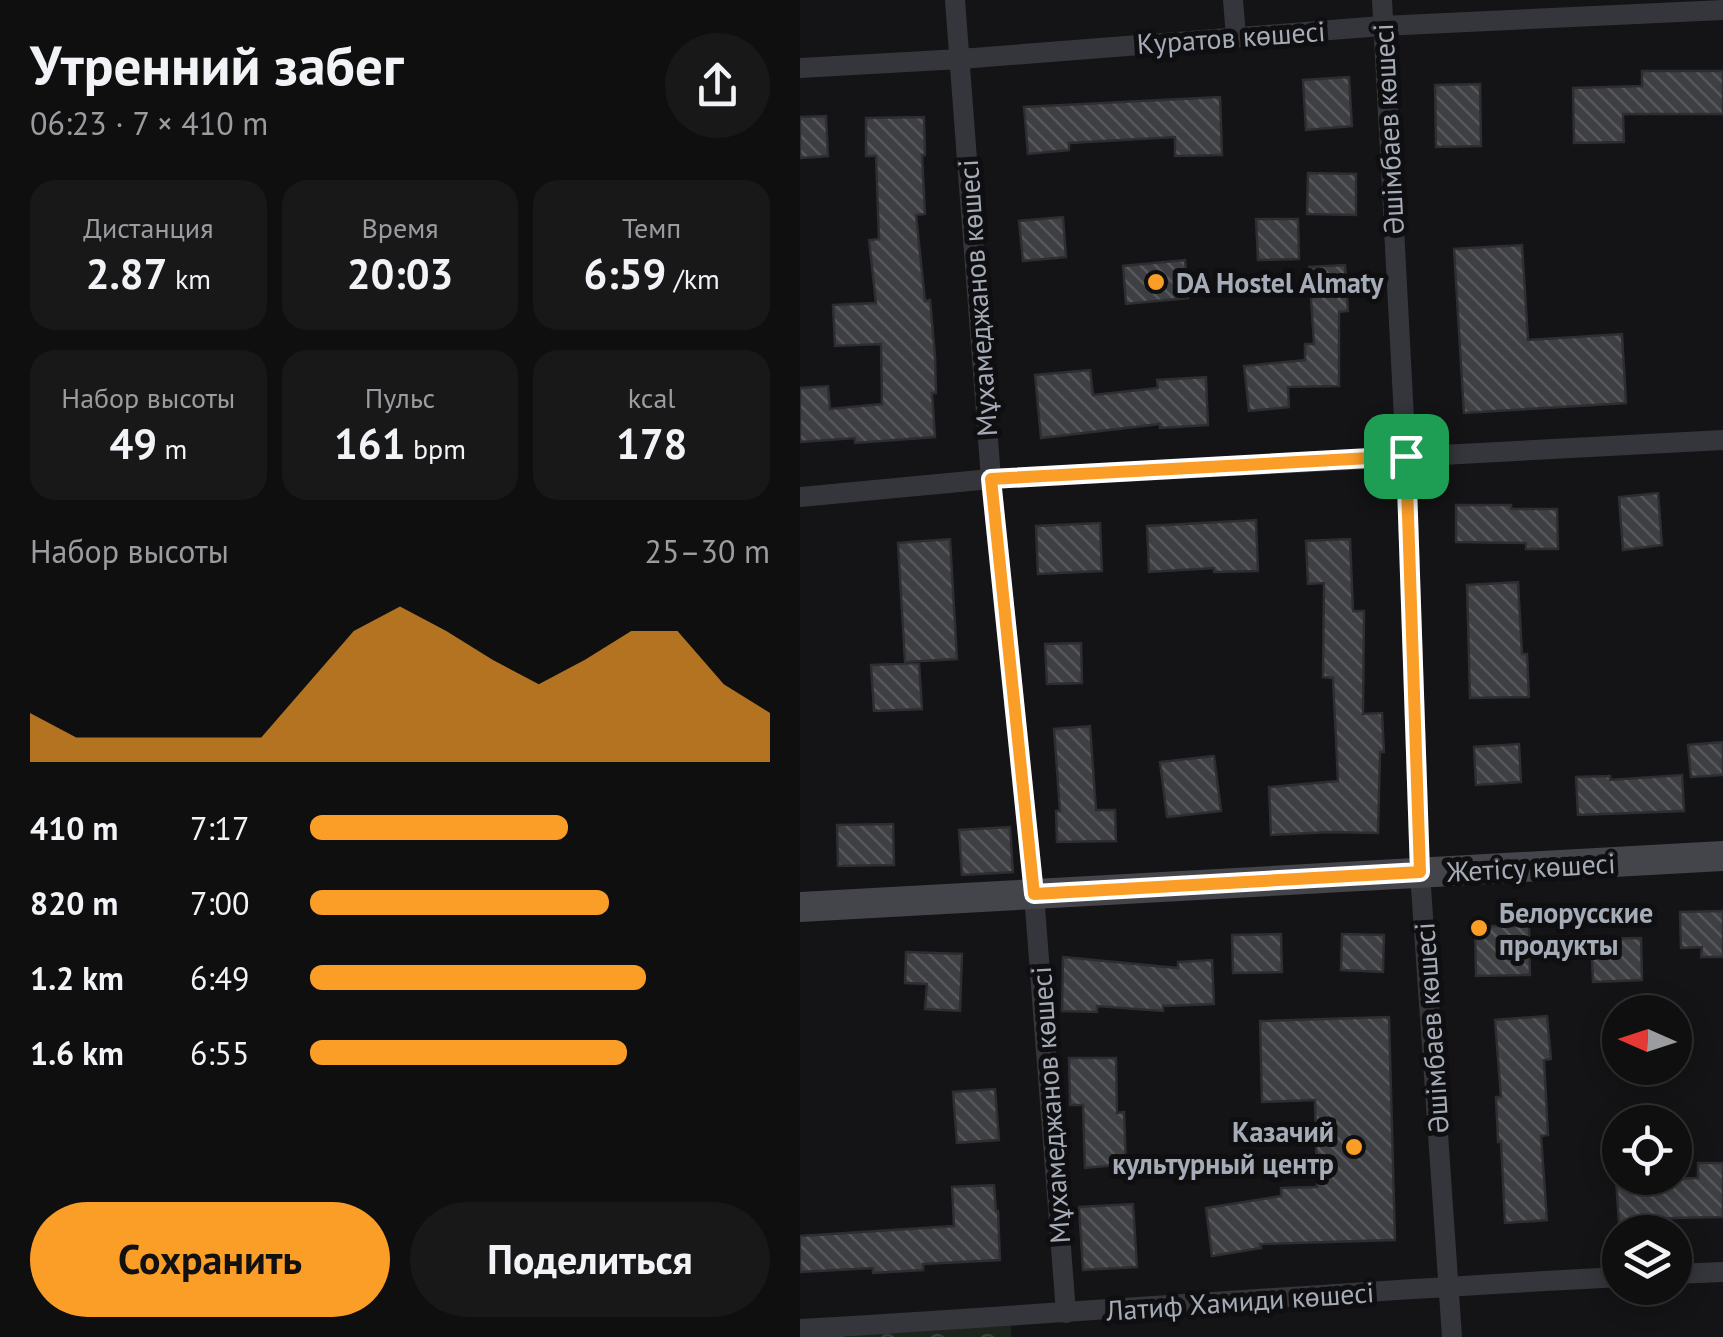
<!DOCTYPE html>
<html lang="ru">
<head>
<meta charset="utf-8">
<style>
  body { margin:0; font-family:"PT Sans",sans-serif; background:#181819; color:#f1f3f6; height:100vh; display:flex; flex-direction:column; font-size:38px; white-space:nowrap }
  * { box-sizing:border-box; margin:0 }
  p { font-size:32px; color:#9b9c9f }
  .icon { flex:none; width:55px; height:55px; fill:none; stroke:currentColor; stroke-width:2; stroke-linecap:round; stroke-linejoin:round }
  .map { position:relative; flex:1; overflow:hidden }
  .drawer { display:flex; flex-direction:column; background:#0f0f10; width:800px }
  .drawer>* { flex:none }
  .needle { width:65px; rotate:273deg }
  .fabs { position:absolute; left:802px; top:995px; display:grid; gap:20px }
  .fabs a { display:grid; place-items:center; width:90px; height:90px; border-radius:50%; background:#0f0f10; box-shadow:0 5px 25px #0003,0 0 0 2px #2f2f30; font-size:50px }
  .pin { position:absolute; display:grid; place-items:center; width:85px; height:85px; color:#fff; margin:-42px; border-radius:20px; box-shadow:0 5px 15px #0006 }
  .round { display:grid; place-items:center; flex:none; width:105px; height:105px; border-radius:52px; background:#181819 }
  .head { display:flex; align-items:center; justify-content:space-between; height:170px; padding:0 30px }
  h1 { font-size:55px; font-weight:700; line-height:75px }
  .stats { display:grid; grid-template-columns:repeat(3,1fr); gap:15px; height:170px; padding:10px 30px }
  .stats div { display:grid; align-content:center; border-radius:25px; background:#181819; text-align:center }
  .stats b { font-size:42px; font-weight:700 }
  .stats small { font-size:28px; font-weight:400 }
  .stats p { font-size:28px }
  .chart { height:280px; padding:20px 30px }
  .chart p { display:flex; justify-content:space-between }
  .chart svg { width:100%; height:180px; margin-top:10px; fill:#fa9e28; opacity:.7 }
  .cta { display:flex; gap:20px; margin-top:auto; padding:20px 30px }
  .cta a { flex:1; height:115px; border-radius:60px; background:#fa9e28; color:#111; font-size:40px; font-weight:700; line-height:115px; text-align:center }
  .cta a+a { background:#181819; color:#f1f3f6 }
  ul { padding:0 30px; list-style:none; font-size:32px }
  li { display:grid; grid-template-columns:160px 120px 1fr; align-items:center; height:75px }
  li i { height:25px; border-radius:12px; background:#fa9e28 }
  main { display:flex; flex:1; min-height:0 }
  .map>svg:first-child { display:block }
  .forest { fill:url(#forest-crowns) }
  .building { fill:url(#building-back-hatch); stroke:#2e2e32; stroke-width:2.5 }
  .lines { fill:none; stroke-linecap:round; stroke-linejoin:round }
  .street { stroke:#35363b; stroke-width:20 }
  .secondary { stroke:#43454b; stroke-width:30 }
  .route-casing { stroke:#fff; stroke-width:20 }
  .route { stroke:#fa9e28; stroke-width:12 }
  .poi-dot { fill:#fa9e28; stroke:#0f0f11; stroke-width:4 }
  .labels { text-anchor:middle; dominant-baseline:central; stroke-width:10; stroke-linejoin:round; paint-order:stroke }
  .street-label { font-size:28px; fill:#a5acb7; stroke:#0f0f11 }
  .poi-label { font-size:28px; font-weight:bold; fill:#a5acb7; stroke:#0f0f11; text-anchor:start }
</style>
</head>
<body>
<main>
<section class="drawer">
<div class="head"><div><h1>Утренний забег</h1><p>06:23 · 7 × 410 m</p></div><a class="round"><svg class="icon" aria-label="share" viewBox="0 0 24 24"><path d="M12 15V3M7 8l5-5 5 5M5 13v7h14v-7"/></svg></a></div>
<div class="stats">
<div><p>Дистанция</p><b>2.87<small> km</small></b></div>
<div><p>Время</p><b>20:03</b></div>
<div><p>Темп</p><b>6:59<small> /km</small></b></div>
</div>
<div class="stats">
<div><p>Набор высоты</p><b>49<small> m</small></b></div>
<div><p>Пульс</p><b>161<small> bpm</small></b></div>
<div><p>kcal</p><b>178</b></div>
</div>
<div class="chart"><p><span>Набор высоты</span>25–30 m</p>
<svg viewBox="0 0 160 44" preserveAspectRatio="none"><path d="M0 44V32L10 38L20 38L30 38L40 38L50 38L60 25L70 12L80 6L90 12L100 19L110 25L120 19L130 12L140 12L150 25L160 32V44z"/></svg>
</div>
<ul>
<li><b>410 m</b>7:17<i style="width:56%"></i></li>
<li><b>820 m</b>7:00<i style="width:65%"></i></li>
<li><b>1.2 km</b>6:49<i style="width:73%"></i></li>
<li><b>1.6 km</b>6:55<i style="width:69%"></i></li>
</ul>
<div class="cta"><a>Сохранить</a><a>Поделиться</a></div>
</section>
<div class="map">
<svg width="923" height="1337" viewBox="0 0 923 1337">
  <defs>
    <pattern id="forest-crowns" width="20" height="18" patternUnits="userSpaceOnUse" patternTransform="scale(2.5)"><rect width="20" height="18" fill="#1c241c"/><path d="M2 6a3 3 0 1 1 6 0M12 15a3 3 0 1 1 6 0" fill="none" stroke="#3a413b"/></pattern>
    <pattern id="building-back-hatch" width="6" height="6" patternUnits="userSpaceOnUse" patternTransform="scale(2.5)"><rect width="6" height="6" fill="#3e3f43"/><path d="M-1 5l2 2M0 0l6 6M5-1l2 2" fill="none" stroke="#57585c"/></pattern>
  </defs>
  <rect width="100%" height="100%" fill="#141416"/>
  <!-- forest -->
  <path class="forest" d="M 211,1324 L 211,1337 L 0,1337 Z"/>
  <!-- building -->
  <path class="building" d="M 842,71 L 923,71 L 923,114 L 823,114 L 824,142 L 774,143 L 773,88 L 842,86 Z
    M 549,77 L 552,126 L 506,130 L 503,80 Z
    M 680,84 L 681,146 L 636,147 L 635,85 Z
    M 420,97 L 422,155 L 375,156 L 375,137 L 269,143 L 269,150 L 228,154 L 224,107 Z
    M 26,116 L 28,156 L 0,158 L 0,117 Z
    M 124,117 L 125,155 L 122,155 L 125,214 L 116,215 L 125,301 L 130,300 L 135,356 L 136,393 L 132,393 L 135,437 L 55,443 L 55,438 L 0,442 L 0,388 L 28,386 L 30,409 L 82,404 L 81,344 L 35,346 L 33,305 L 76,303 L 69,240 L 79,239 L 76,156 L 66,156 L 66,118 Z
    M 508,173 L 556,174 L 556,215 L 507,214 Z
    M 263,217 L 266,257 L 223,261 L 219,221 Z
    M 456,219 L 498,219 L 499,259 L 458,260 Z
    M 722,245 L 728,340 L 822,334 L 826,403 L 664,413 L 654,249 Z
    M 385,260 L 388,298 L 326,304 L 323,266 Z
    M 545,265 L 548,311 L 539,312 L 539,386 L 488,387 L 489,407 L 449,411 L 444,366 L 505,360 L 505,344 L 514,344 L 509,267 Z
    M 290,370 L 293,395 L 358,388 L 357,380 L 406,377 L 408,425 L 360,428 L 360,424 L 241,438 L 235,375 Z
    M 858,493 L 862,545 L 823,550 L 819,497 Z
    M 656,505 L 711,505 L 711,509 L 757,509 L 758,549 L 726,549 L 726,543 L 656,542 Z
    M 456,520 L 458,571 L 414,572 L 414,568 L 349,572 L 347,526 Z
    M 300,523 L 302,571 L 238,574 L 236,526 Z
    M 150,539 L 157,659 L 105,662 L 98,543 Z
    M 550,539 L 553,611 L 564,611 L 563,714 L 582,713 L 584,752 L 580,752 L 578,833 L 530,832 L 471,835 L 469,787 L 538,781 L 533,678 L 523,677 L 524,583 L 508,584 L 506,541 Z
    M 718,582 L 722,654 L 727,654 L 729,697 L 670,698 L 667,585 Z
    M 281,643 L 282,683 L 247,684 L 245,644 Z
    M 119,663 L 122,709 L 74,711 L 71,665 Z
    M 290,726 L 296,810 L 315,810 L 316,841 L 257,842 L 256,811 L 260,811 L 254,729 Z
    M 923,742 L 923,775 L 891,777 L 888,745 Z
    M 719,744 L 721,782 L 676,785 L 674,747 Z
    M 414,756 L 421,811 L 367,817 L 360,762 Z
    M 882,775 L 884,811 L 778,815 L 776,777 L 810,776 L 810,780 Z
    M 93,824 L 94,865 L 38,866 L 37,825 Z
    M 210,827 L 213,872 L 162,875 L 159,830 Z
    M 923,911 L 923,957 L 901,957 L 902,947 L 881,948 L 880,912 Z
    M 675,926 L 729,926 L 730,975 L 676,976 Z
    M 481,934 L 482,972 L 433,973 L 432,935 Z
    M 542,934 L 584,935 L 583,972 L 541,970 Z
    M 841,938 L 842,980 L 793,982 L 791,939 Z
    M 106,952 L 162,954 L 160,1011 L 125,1009 L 127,984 L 105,983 Z
    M 263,957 L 378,968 L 378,962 L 412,960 L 414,1004 L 363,1006 L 363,1011 L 297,1006 L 297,1012 L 262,1011 Z
    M 747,1016 L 751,1059 L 744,1060 L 748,1135 L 741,1136 L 747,1220 L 705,1223 L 701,1141 L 698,1142 L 696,1097 L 701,1097 L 695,1020 Z
    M 589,1017 L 595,1240 L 460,1244 L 461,1248 L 412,1256 L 406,1208 L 481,1196 L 481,1188 L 517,1187 L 515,1100 L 462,1102 L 460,1021 Z
    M 269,1058 L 316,1058 L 317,1113 L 324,1112 L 326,1164 L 285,1168 L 283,1105 L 270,1105 Z
    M 195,1089 L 199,1140 L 157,1143 L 153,1092 Z
    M 898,1163 L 923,1163 L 923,1217 L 873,1218 L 819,1223 L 816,1180 L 898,1178 Z
    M 194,1185 L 196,1211 L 198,1211 L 200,1260 L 123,1264 L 123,1270 L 73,1273 L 73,1268 L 0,1272 L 0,1236 L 154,1226 L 152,1187 Z
    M 333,1204 L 337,1267 L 283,1270 L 279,1207 Z"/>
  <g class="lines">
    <!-- street -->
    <path class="street" d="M 155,0 L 191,479 L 234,894 L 266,1313
      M 433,0 L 436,37
      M 582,0 L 606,456 L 620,873 L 652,1337
      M 0,68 L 160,59 L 582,26 L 923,10
      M 0,497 L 191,479 L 923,440
      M 875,1274 L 923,1272
      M 0,1329 C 273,1313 546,1291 820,1277"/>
    <!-- secondary -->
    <path class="secondary" d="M 0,907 L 923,856"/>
  </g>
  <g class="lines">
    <defs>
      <path id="route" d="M 606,456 L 620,872 L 234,894 L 191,479 Z"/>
    </defs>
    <!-- route casing -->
    <use href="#route" class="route-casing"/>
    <!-- route -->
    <use href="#route" class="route"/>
  </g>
  <!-- markers -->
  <g class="poi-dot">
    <circle cx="356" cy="282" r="10"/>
    <circle cx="679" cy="928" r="10"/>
    <circle cx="554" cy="1147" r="10"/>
  </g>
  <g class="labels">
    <!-- street labels -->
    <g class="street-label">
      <text transform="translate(431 37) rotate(-4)">Куратов көшесі</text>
      <text transform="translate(588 129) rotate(-93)">Әшімбаев көшесі</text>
      <text transform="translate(177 298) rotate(-94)">Мұхамеджанов көшесі</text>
      <text transform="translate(731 867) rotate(-3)">Жетісу көшесі</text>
      <text transform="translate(631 1028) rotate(-94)">Әшімбаев көшесі</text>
      <text transform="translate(250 1105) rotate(-94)">Мұхамеджанов көшесі</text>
      <text transform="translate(440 1301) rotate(-4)">Латиф Хамиди көшесі</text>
    </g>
    <!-- poi labels -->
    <g class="poi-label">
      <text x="376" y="282">DA Hostel Almaty</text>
      <text x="699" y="912">Белорусские<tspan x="699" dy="32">продукты</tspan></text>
      <text x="534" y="1131" text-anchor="end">Казачий<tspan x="534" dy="32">культурный центр</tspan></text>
    </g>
  </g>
</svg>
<div class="fabs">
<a><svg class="needle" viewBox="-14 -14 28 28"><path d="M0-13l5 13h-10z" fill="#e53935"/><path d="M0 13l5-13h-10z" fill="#9b9c9f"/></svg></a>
<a><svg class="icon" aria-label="locate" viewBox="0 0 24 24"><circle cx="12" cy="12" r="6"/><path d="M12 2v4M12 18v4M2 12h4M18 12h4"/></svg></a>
<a><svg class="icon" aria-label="layers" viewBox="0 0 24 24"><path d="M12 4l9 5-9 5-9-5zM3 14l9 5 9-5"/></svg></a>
</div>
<div class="pin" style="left:606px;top:456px;background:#1e9e55"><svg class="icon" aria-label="arrive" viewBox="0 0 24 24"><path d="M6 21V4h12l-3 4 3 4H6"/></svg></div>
</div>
</main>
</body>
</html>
